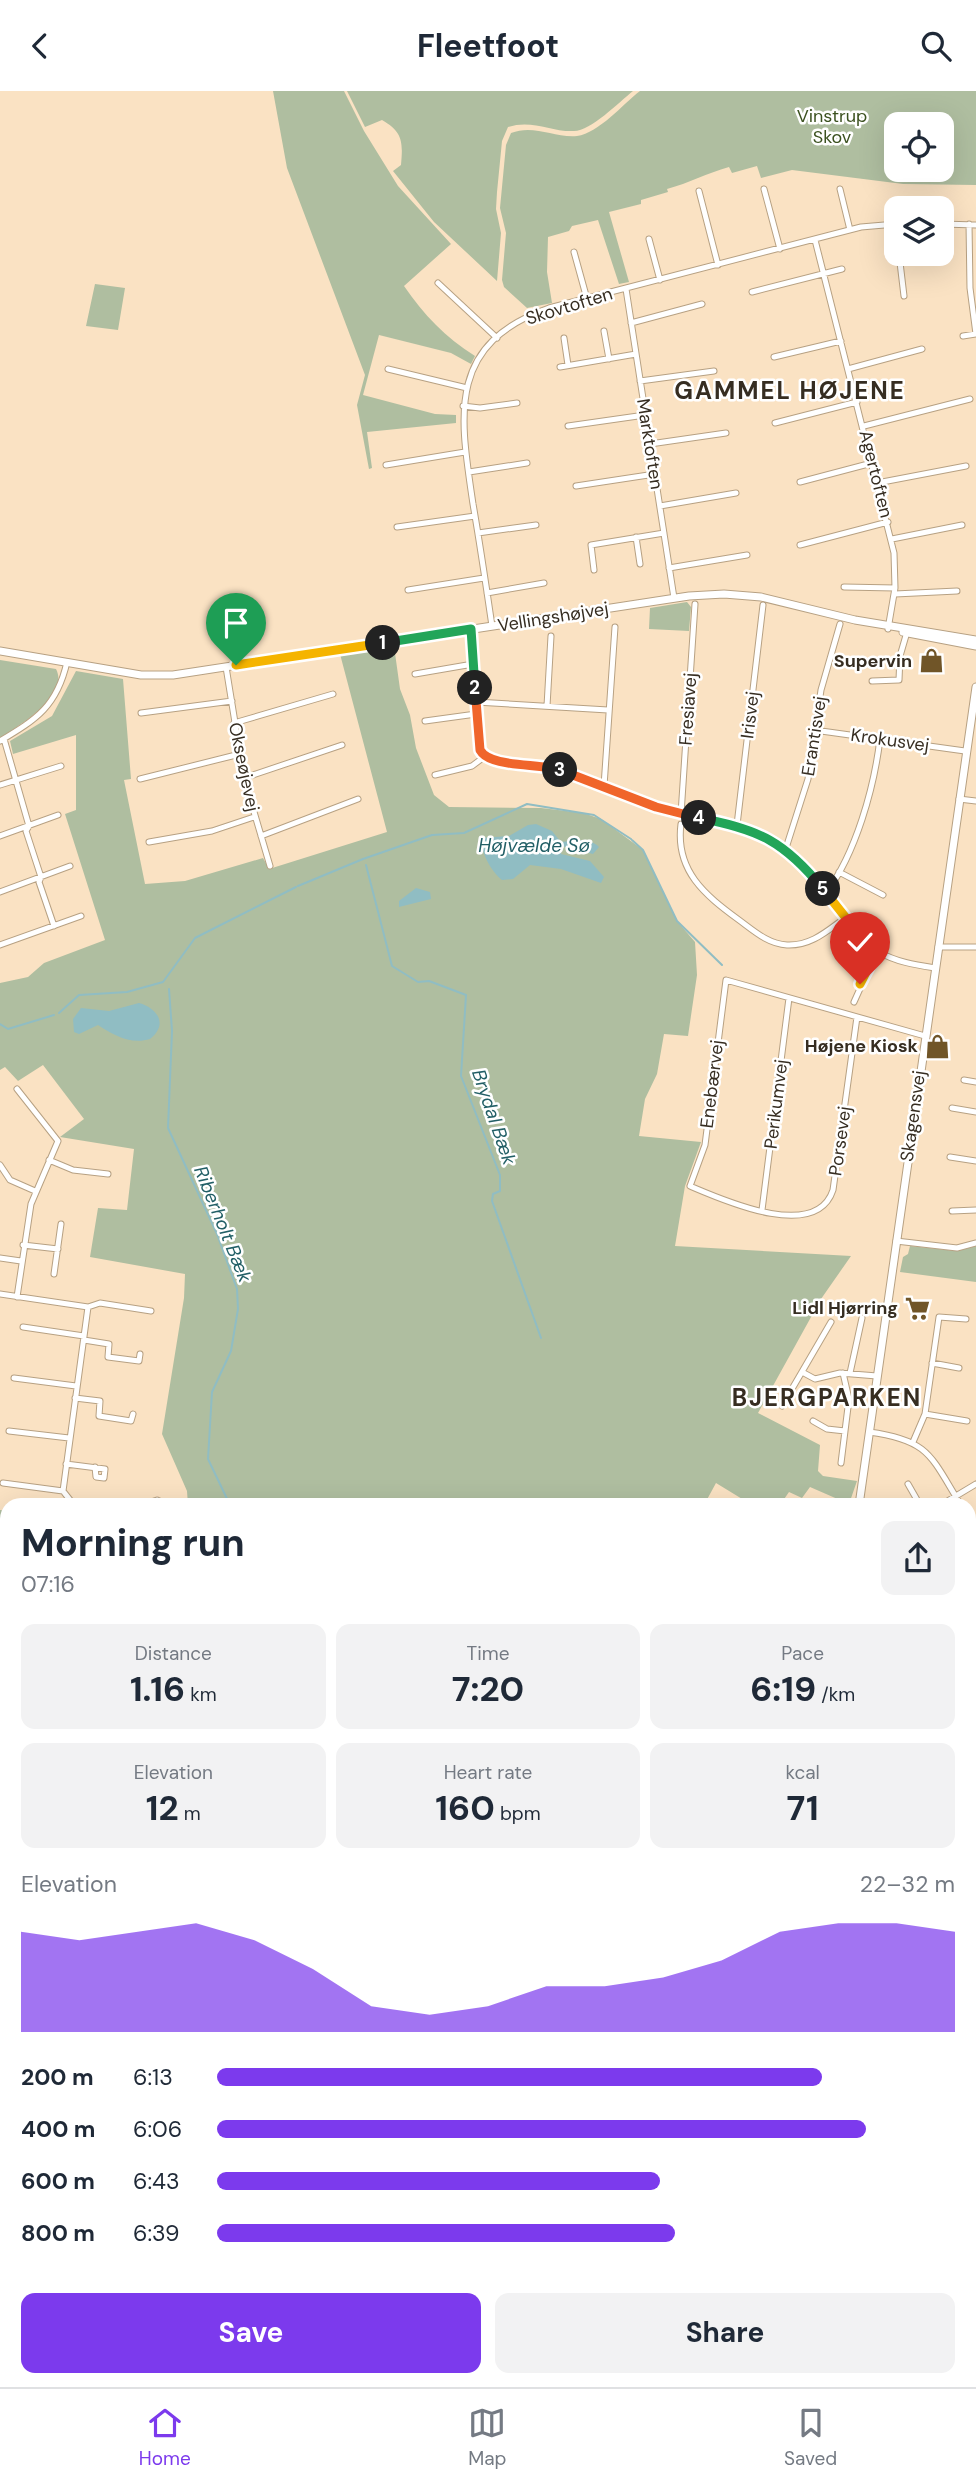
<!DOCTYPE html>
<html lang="en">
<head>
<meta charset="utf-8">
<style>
  body { margin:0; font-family:"DM Sans",sans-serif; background:#f2f2f3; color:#1f2937; height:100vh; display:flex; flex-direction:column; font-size:26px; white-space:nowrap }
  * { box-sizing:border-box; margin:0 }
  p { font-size:23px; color:#747a83 }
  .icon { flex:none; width:38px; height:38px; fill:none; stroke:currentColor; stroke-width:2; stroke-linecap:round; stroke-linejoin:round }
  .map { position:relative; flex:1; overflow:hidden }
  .drawer { position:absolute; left:0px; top:1407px; width:976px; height:889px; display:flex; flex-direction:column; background:#fff; border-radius:21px 21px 0 0; box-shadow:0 7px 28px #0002 }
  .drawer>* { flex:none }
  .buttons { position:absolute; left:884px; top:21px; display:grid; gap:14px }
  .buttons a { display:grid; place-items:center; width:70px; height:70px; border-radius:14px; background:#fff; box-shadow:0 7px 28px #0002; font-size:35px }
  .pin { position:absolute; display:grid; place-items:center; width:60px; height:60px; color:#fff; margin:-72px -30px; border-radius:50% 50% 50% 0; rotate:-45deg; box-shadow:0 0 7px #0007 }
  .pin .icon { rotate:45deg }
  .km { position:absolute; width:35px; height:35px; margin:-18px; border-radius:50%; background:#222; color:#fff; font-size:19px; line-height:35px; text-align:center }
  .round { display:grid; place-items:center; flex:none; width:74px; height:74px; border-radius:14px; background:#f2f2f3 }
  .summary { display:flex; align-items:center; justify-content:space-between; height:119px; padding:0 21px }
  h1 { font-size:38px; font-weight:700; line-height:52px }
  .figures { display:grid; grid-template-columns:repeat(3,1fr); gap:10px; height:119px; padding:7px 21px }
  .figures div { display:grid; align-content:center; border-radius:14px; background:#f2f2f3; text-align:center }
  .figures b { font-size:35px; font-weight:700 }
  .figures small { font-size:19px; font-weight:400 }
  .figures p { font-size:19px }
  .chart { height:196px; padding:14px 21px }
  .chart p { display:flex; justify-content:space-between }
  .chart svg { width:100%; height:126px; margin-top:7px; fill:#7c3aed; opacity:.7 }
  .button { display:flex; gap:14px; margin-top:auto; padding:14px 21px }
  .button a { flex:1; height:80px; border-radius:14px; background:#7c3aed; color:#fff; font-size:28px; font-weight:700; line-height:80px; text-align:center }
  .button a+a { background:#f2f2f3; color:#1f2937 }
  ul { padding:0 21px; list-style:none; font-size:23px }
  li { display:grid; grid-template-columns:112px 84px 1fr; align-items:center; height:52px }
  li i { height:18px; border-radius:9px; background:#7c3aed }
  header { display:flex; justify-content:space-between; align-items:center; height:91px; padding:0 21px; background:#fff; font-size:32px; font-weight:700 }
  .tabs { display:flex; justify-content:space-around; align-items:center; height:98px; border-top:2px solid #e0e1e3; background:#fff; font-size:19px; color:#747a83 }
  .tabs a { display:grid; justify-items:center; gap:4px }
  .tabs .on { color:#7c3aed }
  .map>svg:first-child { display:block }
  .education { fill:#e8dac7 }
  .green { fill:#afbea0; fill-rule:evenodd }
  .water { fill:#90bdc3 }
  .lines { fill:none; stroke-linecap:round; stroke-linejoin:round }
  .stream { stroke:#90bdc3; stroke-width:2 }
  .street-casing { stroke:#b7a183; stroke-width:7 }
  .secondary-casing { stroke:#b7a183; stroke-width:9 }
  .primary-casing { stroke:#98623e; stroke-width:10 }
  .street { stroke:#fff; stroke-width:5 }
  .secondary { stroke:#fff; stroke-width:7 }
  .primary { stroke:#e1b294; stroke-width:8 }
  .split-1-casing { stroke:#fff; stroke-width:14 }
  .split-2-casing { stroke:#fff; stroke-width:14 }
  .split-3-casing { stroke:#fff; stroke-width:14 }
  .split-4-casing { stroke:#fff; stroke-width:14 }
  .split-5-casing { stroke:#fff; stroke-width:14 }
  .split-6-casing { stroke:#fff; stroke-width:14 }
  .split-1 { stroke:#f5b400; stroke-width:9 }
  .split-2 { stroke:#22a559; stroke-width:9 }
  .split-3 { stroke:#f0652b; stroke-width:9 }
  .split-4 { stroke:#f0652b; stroke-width:9 }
  .split-5 { stroke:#22a559; stroke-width:9 }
  .split-6 { stroke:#f5b400; stroke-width:9 }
  .labels { text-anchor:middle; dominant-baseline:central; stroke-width:5; stroke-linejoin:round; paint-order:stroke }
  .park-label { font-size:18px; fill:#3b511f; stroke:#fff }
  .street-label { font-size:18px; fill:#362d21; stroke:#fff }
  .poi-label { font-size:18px; font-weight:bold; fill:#362d21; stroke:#fff; text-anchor:end }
  .water-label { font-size:19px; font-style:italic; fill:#225f66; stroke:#fff }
  .district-label { font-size:24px; font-weight:bold; letter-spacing:2px; fill:#362d21; stroke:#fff }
</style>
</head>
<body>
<header><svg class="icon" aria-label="back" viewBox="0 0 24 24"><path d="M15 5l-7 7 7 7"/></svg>Fleetfoot<svg class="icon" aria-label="search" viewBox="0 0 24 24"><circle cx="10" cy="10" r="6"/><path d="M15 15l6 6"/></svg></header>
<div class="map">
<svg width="976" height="2296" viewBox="0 0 976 2296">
  <rect width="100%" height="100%" fill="#fae2c3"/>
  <!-- education -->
  <path class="education" d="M 970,2107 L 976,2107 L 976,2158 L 970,2157 Z"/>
  <!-- green -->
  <path class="green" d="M 273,0 L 344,0 L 364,40 L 398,95 L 451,153 L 404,195 C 424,224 445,246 475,265 L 471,273 L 451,262 L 379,244 L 363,304 L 435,323 L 456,324 L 456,332 L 367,341 L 372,377 L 369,378 L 357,314 L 365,284 L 287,77 Z
    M 347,0 L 633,0 C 619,11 591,40 574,40 C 551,41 532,28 508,36 L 502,50 L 497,101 L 496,118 L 501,142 L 497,190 L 434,131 L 393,80 L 401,74 C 403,51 403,41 382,29 L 365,36 Z
    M 640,0 L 976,0 L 976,94 L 903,93 L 792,79 L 761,87 L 757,75 L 732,82 L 729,76 C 707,82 689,92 667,98 L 668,101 L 641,109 L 641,113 L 609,121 L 629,191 L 619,193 L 598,129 L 572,135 L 569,140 L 548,146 L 547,181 L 552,212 L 527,217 L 504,196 L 502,189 L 506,142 L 500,117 L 506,54 L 511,42 C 534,33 554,47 577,45 C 599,42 623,13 640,0 ZM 896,33 L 942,33 L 942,79 L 896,79 Z
    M 95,193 L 125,197 L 118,239 L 86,235 Z
    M 687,511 L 691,516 L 689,540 L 649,538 L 650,517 Z
    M 394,555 L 400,598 L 410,624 L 416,657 L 434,704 L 449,716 L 541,717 L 583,722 L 601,728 L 643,759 L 677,830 L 695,851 L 697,884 L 688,945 L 664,943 L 657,983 L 645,1008 L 639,1045 L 701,1051 L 685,1095 L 675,1155 L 851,1165 L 821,1208 L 758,1322 L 820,1354 L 818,1380 L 823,1385 L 857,1390 L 849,1413 L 810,1396 L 802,1407 L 789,1401 L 780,1414 L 752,1414 L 716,1392 L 704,1414 L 188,1414 L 187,1400 L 162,1343 L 184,1207 L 185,1183 L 90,1166 L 98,1117 L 127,1119 L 134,1058 L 60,1046 L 84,1028 L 43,974 L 18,990 L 5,976 L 0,979 L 0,892 L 28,886 L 44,872 L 105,849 L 65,723 L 76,719 L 76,644 L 13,663 L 10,650 L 52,625 L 76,580 L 123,588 L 131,688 L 124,689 L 145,793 L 185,790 L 263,767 L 269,778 L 387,741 L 340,563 Z
    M 0,569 L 56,578 C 70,605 18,635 0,647 Z
    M 910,1155 L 957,1160 L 976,1155 L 976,1191 L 900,1181 L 903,1166 L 908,1163 Z
    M 0,1419 L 7,1420 L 7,1523 L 0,1520 Z
    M 7,2251 L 7,2289 L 10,2289 L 6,2296 L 0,2296 L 0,2259 Z"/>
  <!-- water -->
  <path class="water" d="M 536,733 L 552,740 L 561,751 C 574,750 589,746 599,756 L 593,763 L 562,755 L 561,763 L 590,770 L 604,786 L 601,792 L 561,778 L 530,774 L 513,788 L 502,789 C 491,780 481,762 481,747 L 509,745 L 528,734 Z
    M 416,797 L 430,801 L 431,808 L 399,816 L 399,810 Z
    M 139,912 C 157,917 169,933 150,948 C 131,954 113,944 98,934 L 79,943 L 74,941 L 73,928 L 81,917 L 109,920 Z"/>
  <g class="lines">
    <!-- stream -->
    <path class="stream" d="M 632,749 L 643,759 L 677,830 L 722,874
      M 366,774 L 392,875 L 418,891 L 429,890 L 466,904 L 461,985 L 500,1084 L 500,1100 L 493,1103 L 492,1110 L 541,1247
      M 298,795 L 363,768 L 432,744 L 464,742 L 527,713 L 594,724 L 631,748
      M 169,898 L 172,940 L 168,1037 L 217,1143 L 237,1198 L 238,1218 L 231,1260 L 212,1301 L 208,1368 L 230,1414
      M 59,922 L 79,904 L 127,901 L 163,891 L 195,847 L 296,796
      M 0,933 L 8,938 L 54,924
      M 589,2289 L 589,2292"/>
    <defs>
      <path id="street" d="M 764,98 L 780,158
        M 840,98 L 850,139
        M 699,100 L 718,174
        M 942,133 L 976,134
        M 969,133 L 970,197 L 976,243
        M 649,148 L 660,189
        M 815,149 L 894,462 L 895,497 L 888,538
        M 574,161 L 587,208
        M 899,163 L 904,205
        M 438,192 L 497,247
        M 626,198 L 674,507
        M 752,201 L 842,178
        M 631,232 L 702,213
        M 604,240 L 609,268
        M 963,245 L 976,243
        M 564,247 L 568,274
        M 774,266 L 841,250
        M 560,276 L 636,263
        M 388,278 L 467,297
        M 848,278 L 922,258
        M 640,290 L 714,280
        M 463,315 L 480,317 L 517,312
        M 775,332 L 857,311
        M 568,335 L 645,324
        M 864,335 L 970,308
        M 650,353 L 726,342
        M 386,374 L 465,361
        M 469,381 L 527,372
        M 800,391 L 872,372
        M 877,392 L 966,375
        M 576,395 L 655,383
        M 660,415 L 736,402
        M 397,436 L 475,425
        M 478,442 L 536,434
        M 636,446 L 640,473
        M 892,448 L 962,434
        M 800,454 L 888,431
        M 669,477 L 747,464
        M 594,479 L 591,454 L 664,442
        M 844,496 L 895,497
        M 408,499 L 484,487
        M 487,502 L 544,492
        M 895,503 L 957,500
        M 492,535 C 486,494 480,453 473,413 C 460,325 446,253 549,217 L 861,136 L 896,133
        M 471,538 L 480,659 C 491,679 527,671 548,676 C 586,684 620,705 657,717 C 684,726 713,727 740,735 C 818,758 823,826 879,861 C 896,871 916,874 935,877
        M 226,576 L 244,687 L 270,775
        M 415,583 L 473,573
        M 872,590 L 899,589 L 900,565 L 907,541
        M 476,611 L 608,619
        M 547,615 L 551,545
        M 141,622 L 232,610
        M 425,630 L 476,623
        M 234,632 L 333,603
        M 814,639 L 965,660
        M 4,648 L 29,735 L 26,740 L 41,786 L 39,791 L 54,835
        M 0,650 C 37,628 57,615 67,571
        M 435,684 L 472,675 L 484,666
        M 244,687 L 342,654
        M 140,688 L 240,663
        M 0,694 L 61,675
        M 604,695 L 615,536
        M 959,708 L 976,710
        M 681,723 L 695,513
        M 681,733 C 675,780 705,804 739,829 C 754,840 768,853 787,854 C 811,855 827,840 845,827
        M 737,734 L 763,514
        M 0,745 L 58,724
        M 261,745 L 358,708
        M 149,751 L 212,740 L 254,726
        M 786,757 L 808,688 L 821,599 L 840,533
        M 839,781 L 883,804
        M 0,801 L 70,775
        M 826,802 C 856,762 874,697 880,648
        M 0,854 L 81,825
        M 938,856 L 976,856
        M 854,911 L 877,860
        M 857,926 L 833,1099 C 816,1151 723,1109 690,1095 L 705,1054 L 726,889 L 925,945
        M 964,989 L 976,991
        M 952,1017 L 976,1021
        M 950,1066 L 976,1070
        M 49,1069 L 73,1079 L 108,1083
        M 0,1074 L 10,1089 L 35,1100
        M 762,1119 L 789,907
        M 952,1120 L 976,1119
        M 896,1150 L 957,1157 L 976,1152
        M 23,1154 L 58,1158
        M 0,1167 L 21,1170
        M 54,1183 L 61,1133
        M 0,1203 L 88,1216 L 100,1212 L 151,1220
        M 17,1206 L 31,1113 L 58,1050 L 17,998
        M 23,1236 L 84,1245
        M 84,1249 L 109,1253 L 108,1266 L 139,1270 L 140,1263
        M 932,1272 L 959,1277
        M 802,1281 L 815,1288 L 840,1282 L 877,1285
        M 850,1282 L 862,1227
        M 14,1287 L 76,1295
        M 75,1307 L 100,1310 L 99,1325 L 131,1330 L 133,1323
        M 782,1315 L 831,1231
        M 925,1323 L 967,1330
        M 813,1330 L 827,1338 L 845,1340
        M 9,1340 L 69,1347
        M 869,1341 C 930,1349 931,1366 961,1414
        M 913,1351 L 925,1323 L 939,1226 L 966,1228
        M 841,1372 L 849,1308 L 843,1282
        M 66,1373 L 105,1378 L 104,1387 L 96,1386 L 95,1376
        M 3,1392 L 63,1400
        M 908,1393 L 920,1414
        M 74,1414 L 63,1400 L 88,1216
        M 142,1414 L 157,1409 L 167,1414
        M 941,1414 L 976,1393
        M 970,1428 L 976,1439
        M 0,1536 L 4,1526
        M 970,1538 L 976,1539
        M 970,1615 L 976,1615
        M 0,1692 L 7,1673
        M 0,1703 L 7,1706
        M 970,1720 L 976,1720
        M 970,1767 L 976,1770
        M 0,1797 L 7,1800
        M 0,1849 L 7,1852
        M 970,1882 L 976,1882
        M 0,1909 L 7,1912
        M 0,1948 L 7,1929
        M 970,2035 L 976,2036
        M 970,2101 L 976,2101
        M 0,2108 L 7,2109
        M 0,2140 L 7,2130
        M 0,2148 L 7,2153
        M 970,2158 L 973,2159
        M 970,2201 L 976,2202
        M 970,2281 L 976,2282
        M 364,2289 L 368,2296
        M 521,2289 L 522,2296
        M 728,2289 L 756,2296
        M 240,2292 L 253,2289
        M 31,2296 L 38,2289
        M 58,2296 L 63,2289
        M 103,2296 L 105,2289
        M 324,2296 L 325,2289
        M 373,2296 L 376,2289
        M 474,2296 L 476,2289"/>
      <path id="secondary" d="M 903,541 L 976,555
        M 0,560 L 141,584 L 173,584 L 689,505 L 724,503 L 761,506 L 855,529 L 976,549
        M 859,1414 L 976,596
        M 0,1750 L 7,1753
        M 970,1818 L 976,1799
        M 970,1964 L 976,1964
        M 710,2289 L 710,2296
        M 965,2289 L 967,2296"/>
      <path id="primary" d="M 0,2183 L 7,2188
        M 160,2289 L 171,2296"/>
    </defs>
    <!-- street casing -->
    <use href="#street" class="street-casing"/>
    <!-- secondary casing -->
    <use href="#secondary" class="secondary-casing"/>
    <!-- primary casing -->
    <use href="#primary" class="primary-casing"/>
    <!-- street -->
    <use href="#street" class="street"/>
    <!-- secondary -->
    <use href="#secondary" class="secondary"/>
    <!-- primary -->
    <use href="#primary" class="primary"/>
  </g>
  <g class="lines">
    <defs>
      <path id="split-1" d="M 236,574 L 383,552"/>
      <path id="split-2" d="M 383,552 L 471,538 L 475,597"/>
      <path id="split-3" d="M 475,597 L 480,659 C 490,677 538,672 560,679"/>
      <path id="split-4" d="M 560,679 L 656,716 L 699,727"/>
      <path id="split-5" d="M 699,727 C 759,738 785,751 823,798"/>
      <path id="split-6" d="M 823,798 L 862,847 L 877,860 L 860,893"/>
    </defs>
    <!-- split-1 casing -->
    <use href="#split-1" class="split-1-casing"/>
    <!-- split-2 casing -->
    <use href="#split-2" class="split-2-casing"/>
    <!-- split-3 casing -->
    <use href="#split-3" class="split-3-casing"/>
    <!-- split-4 casing -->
    <use href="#split-4" class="split-4-casing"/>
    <!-- split-5 casing -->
    <use href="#split-5" class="split-5-casing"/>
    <!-- split-6 casing -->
    <use href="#split-6" class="split-6-casing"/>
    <!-- split-1 -->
    <use href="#split-1" class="split-1"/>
    <!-- split-2 -->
    <use href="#split-2" class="split-2"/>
    <!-- split-3 -->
    <use href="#split-3" class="split-3"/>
    <!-- split-4 -->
    <use href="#split-4" class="split-4"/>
    <!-- split-5 -->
    <use href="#split-5" class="split-5"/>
    <!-- split-6 -->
    <use href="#split-6" class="split-6"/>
  </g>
  <!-- icons -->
  <defs>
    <symbol id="shop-bare" viewBox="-9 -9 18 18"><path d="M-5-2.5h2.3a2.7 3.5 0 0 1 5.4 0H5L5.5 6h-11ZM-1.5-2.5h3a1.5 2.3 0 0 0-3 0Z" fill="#705528" stroke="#fff" stroke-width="2.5" paint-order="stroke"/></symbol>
    <symbol id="supermarket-bare" viewBox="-9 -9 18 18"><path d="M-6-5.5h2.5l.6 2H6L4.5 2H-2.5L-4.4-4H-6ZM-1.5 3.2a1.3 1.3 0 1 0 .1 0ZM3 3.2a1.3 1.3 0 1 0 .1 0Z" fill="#705528" stroke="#fff" stroke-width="2.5" paint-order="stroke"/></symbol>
  </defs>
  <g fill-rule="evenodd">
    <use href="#shop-bare" x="914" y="552" width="35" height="35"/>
    <use href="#shop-bare" x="920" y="938" width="35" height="35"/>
    <use href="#supermarket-bare" x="900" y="1200" width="35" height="35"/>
  </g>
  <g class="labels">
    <!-- park labels -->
    <g class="park-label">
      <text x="832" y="25">Vinstrup<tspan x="832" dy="21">Skov</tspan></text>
    </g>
    <!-- street labels -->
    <g class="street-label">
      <text transform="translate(569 215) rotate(-17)">Skovtoften</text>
      <text transform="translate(650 353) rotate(81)">Marktoften</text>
      <text transform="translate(876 383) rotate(76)">Agertoften</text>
      <text transform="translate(553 526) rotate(-9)">Vellingshøjvej</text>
      <text transform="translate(688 618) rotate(-86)">Fresiavej</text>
      <text transform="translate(750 624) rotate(-83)">Irisvej</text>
      <text transform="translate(814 645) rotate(-81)">Erantisvej</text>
      <text transform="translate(890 649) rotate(8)">Krokusvej</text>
      <text transform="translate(244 676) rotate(78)">Okseøjevej</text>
      <text transform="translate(712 993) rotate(-83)">Enebærvej</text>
      <text transform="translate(776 1013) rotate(-83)">Perikumvej</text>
      <text transform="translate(913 1025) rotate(-82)">Skagensvej</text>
      <text transform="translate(840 1050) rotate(-82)">Porsevej</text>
    </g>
    <!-- poi labels -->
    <g class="poi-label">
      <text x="912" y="570">Supervin</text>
      <text x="918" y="955">Højene Kiosk</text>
      <text x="898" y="1217">Lidl Hjørring</text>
    </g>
    <!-- water labels -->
    <g class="water-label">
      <text x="534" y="754">Højvælde Sø</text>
      <text transform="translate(494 1026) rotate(71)">Brydal Bæk</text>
      <text transform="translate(223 1133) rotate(68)">Riberholt Bæk</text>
    </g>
    <!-- district labels -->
    <g class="district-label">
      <text x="790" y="299">GAMMEL HØJENE</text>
      <text x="827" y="1306">BJERGPARKEN</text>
    </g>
  </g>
</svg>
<div class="buttons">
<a><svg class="icon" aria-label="locate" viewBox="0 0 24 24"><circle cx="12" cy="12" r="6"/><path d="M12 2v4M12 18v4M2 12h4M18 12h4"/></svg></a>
<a><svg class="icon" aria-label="layers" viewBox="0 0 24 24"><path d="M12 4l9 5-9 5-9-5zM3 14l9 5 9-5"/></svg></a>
</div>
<div class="pin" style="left:236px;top:574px;background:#1e9e55"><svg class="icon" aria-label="arrive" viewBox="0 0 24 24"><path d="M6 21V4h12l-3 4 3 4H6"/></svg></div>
<div class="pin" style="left:860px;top:893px;background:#d93025"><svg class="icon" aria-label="check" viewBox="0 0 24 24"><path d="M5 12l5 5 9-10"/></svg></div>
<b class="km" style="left:383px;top:552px">1</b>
<b class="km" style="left:475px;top:597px">2</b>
<b class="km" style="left:560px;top:679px">3</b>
<b class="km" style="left:699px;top:727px">4</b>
<b class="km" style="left:823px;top:798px">5</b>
<section class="drawer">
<div class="summary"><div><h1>Morning run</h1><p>07:16</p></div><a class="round"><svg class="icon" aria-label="share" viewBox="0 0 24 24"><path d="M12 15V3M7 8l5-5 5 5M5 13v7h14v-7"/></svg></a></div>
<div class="figures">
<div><p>Distance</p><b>1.16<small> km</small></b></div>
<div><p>Time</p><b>7:20</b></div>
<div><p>Pace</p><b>6:19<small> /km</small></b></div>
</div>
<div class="figures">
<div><p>Elevation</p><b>12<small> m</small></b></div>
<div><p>Heart rate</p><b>160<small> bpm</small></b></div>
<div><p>kcal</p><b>71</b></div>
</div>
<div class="chart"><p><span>Elevation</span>22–32 m</p>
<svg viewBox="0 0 160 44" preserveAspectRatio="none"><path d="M0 44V9L10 12L20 9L30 6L40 12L50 22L60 35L70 38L80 35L90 28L100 28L110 25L120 19L130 9L140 6L150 6L160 9V44z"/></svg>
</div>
<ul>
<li><b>200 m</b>6:13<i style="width:82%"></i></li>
<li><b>400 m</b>6:06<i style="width:88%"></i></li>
<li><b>600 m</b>6:43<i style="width:60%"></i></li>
<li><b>800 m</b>6:39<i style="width:62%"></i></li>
</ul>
<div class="button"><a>Save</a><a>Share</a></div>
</section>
</div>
<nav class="tabs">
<a class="on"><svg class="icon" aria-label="home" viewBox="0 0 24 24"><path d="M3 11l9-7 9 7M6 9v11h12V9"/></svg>Home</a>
<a><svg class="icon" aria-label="map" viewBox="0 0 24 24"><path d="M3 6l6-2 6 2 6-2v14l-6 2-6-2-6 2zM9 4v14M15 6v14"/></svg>Map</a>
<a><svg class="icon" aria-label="saved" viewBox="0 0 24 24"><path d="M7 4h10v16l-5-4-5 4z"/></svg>Saved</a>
</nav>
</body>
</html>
